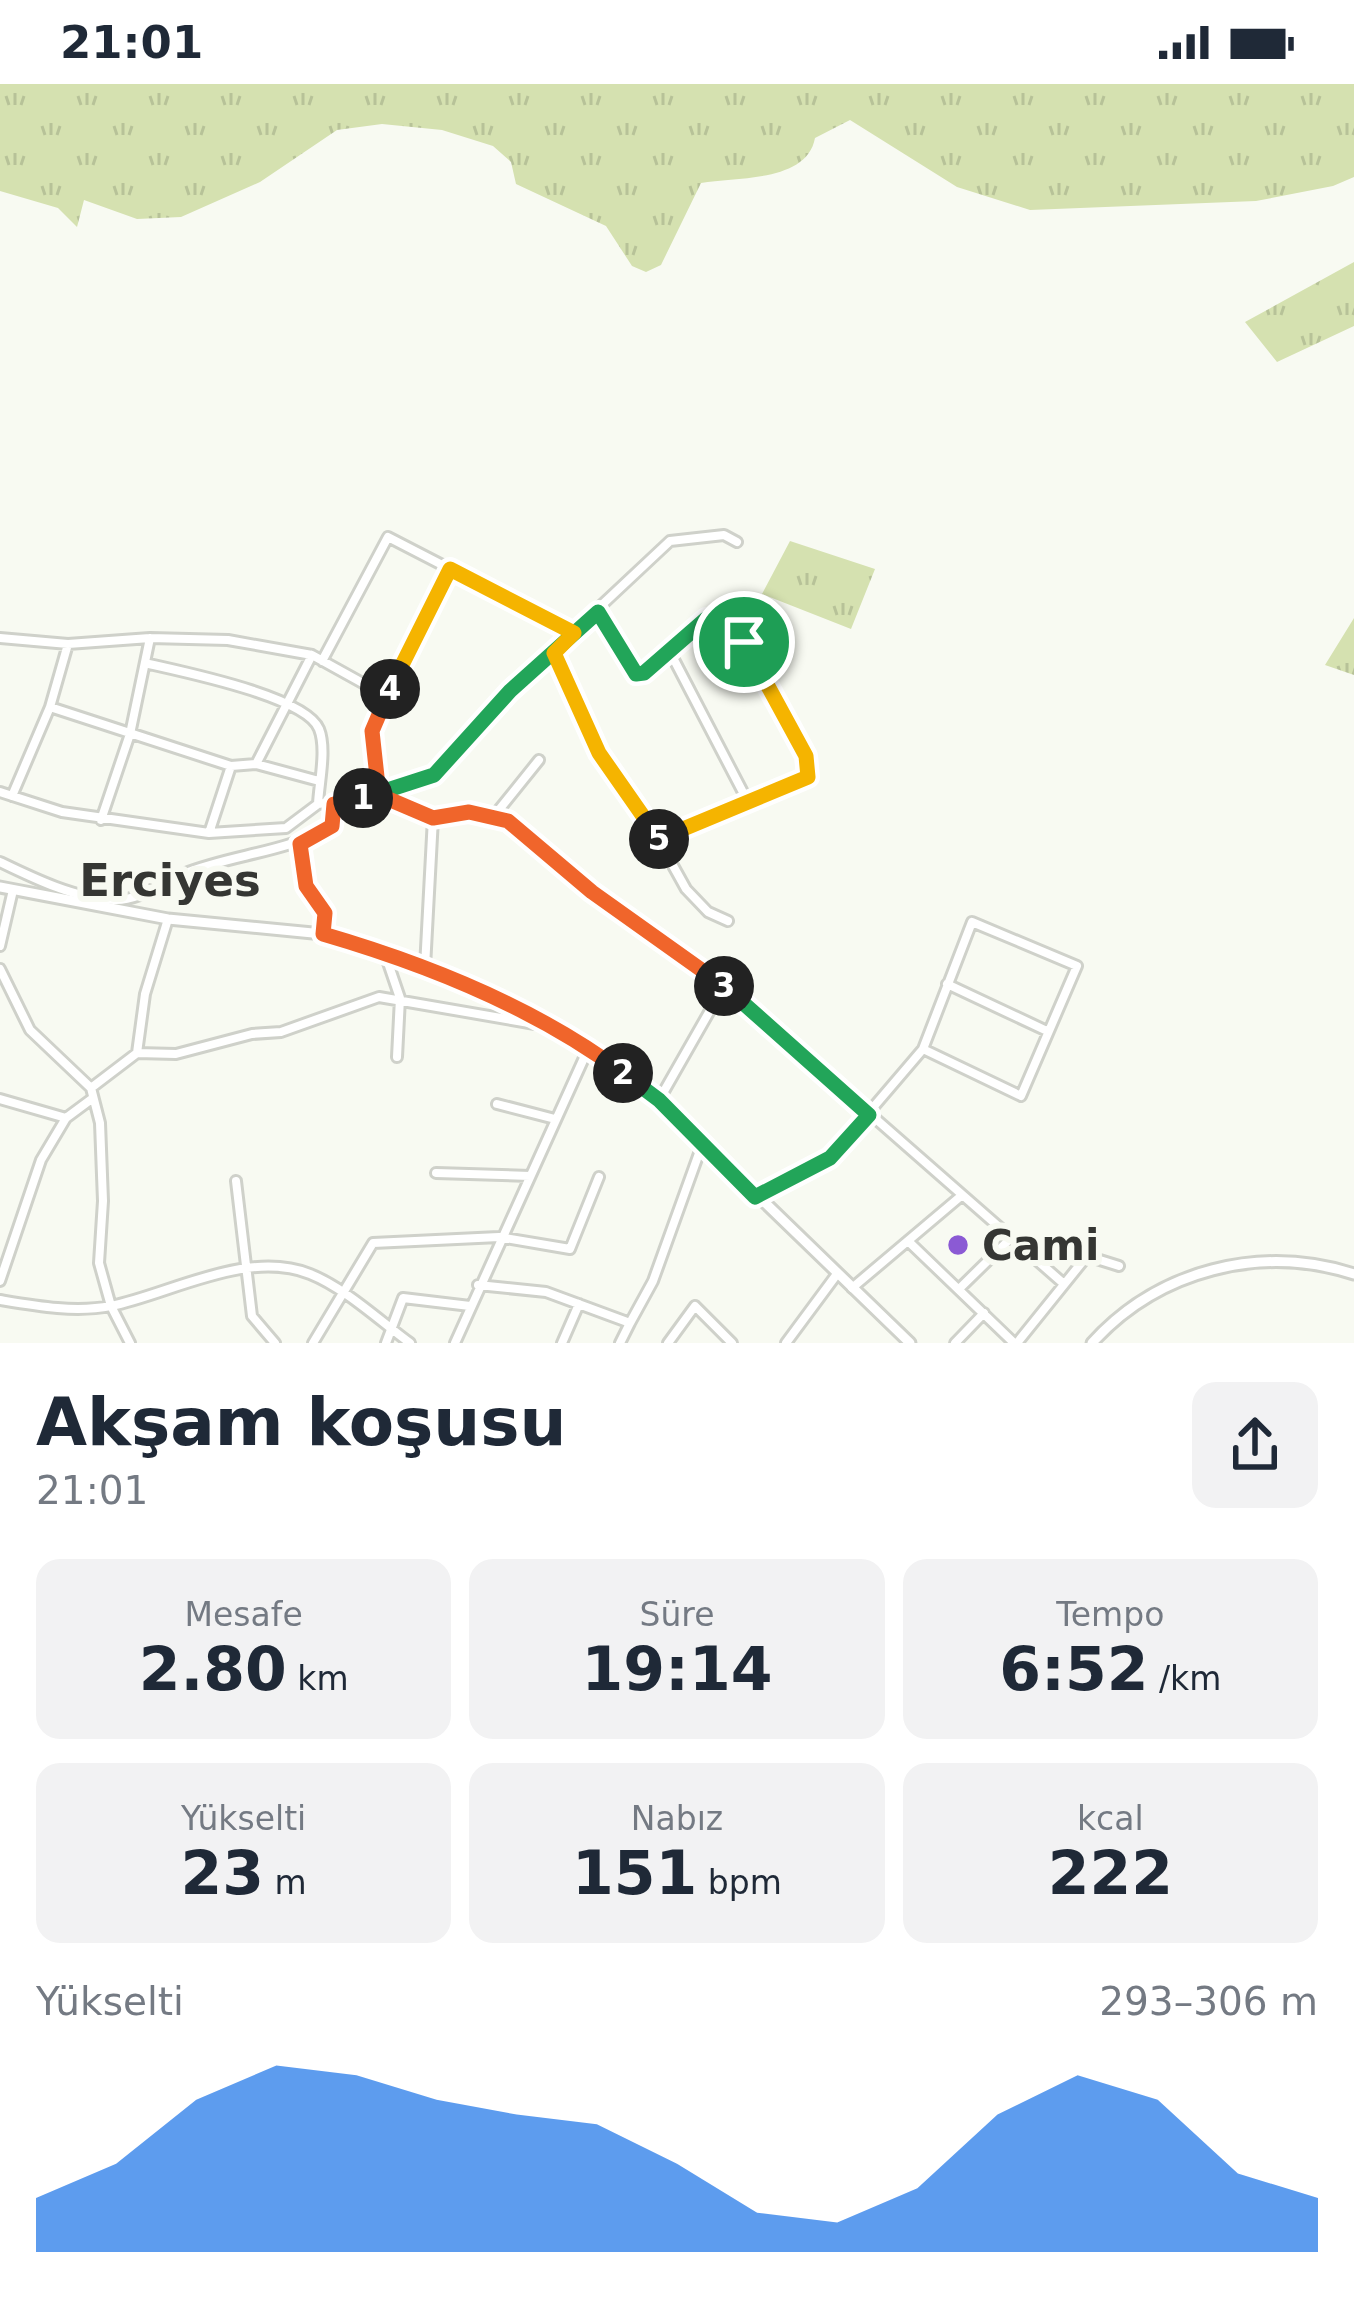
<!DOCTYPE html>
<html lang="tr">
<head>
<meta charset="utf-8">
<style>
  body { margin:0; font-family:"DejaVu Sans",sans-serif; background:#f2f2f3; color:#1f2937; height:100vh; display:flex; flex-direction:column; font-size:45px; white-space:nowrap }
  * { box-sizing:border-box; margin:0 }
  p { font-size:39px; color:#747a83 }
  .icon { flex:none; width:66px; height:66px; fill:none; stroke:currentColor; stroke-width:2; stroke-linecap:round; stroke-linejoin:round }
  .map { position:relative; height:1259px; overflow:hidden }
  .details { display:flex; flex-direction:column; background:#fff; flex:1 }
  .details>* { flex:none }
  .pin { position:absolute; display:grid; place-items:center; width:102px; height:102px; color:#fff; margin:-51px; border:6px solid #fff; border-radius:50%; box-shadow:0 3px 12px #0007 }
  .km { position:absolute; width:60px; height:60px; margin:-30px; border-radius:50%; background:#222; color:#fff; font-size:33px; line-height:60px; text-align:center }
  .round { display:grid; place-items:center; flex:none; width:126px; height:126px; border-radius:24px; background:#f2f2f3 }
  .head { display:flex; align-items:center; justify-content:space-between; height:204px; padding:0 36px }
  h1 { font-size:66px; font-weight:600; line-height:90px }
  .stats { display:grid; grid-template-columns:repeat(3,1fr); gap:18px; height:204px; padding:12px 36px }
  .stats div { display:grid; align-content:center; border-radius:24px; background:#f2f2f3; text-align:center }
  .stats b { font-size:60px; font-weight:600 }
  .stats small { font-size:33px; font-weight:400 }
  .stats p { font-size:33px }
  .chart { height:336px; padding:24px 36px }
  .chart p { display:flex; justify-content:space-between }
  .chart svg { width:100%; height:216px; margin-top:12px; fill:#1a73e8; opacity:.7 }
  .status { display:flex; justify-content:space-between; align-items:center; height:84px; padding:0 60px; background:#fff; direction:ltr }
  .status svg { height:33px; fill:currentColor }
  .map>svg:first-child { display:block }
  .grass { fill:url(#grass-tufts) }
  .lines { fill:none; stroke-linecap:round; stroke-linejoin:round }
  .minor-casing { stroke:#cfd1ca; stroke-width:14 }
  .tertiary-casing { stroke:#cfd1ca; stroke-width:15 }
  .minor { stroke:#fff; stroke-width:8 }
  .tertiary { stroke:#fff; stroke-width:9 }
  .split-1-casing { stroke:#fff; stroke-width:24 }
  .split-2-casing { stroke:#fff; stroke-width:24 }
  .split-3-casing { stroke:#fff; stroke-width:24 }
  .split-4-casing { stroke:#fff; stroke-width:24 }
  .split-5-casing { stroke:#fff; stroke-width:24 }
  .split-6-casing { stroke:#fff; stroke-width:24 }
  .split-1 { stroke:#22a559; stroke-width:15 }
  .split-2 { stroke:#f0652b; stroke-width:15 }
  .split-3 { stroke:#22a559; stroke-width:15 }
  .split-4 { stroke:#f0652b; stroke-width:15 }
  .split-5 { stroke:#f5b400; stroke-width:15 }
  .split-6 { stroke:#f5b400; stroke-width:15 }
  .poi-dot { fill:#8b5ad4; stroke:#f8faf2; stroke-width:4.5 }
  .labels { text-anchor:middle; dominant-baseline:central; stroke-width:12; stroke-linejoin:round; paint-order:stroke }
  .poi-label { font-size:42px; font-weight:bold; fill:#353633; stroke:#f8faf2; text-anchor:start }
  .neighbourhood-label { font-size:45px; font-weight:bold; fill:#353633; stroke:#f8faf2 }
</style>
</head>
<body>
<div class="status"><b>21:01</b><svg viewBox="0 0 49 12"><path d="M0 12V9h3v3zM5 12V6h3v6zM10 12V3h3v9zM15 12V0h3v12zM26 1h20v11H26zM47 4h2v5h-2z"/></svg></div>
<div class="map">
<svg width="1354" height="1259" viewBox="0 0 1354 1259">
  <defs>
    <pattern id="grass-tufts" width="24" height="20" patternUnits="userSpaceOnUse" patternTransform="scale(3)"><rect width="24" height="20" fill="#d5e1b0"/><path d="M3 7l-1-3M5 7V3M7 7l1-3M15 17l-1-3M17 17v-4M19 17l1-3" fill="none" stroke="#b7c298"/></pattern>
  </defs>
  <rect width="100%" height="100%" fill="#f8faf2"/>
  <!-- grass -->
  <path class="grass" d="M 0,0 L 1354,0 L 1354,93 L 1333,102 L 1256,117 L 1030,126 L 957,103 L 850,36 L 815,54 C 807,98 738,93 701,99 L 661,181 L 646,188 L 632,182 L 606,142 L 516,100 L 511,78 L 493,62 L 442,46 L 382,40 L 337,46 L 260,98 L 181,133 L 137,135 L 84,116 L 77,143 L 58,124 L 0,107 Z
    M 1354,178 L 1354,242 L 1277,278 L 1245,238 Z
    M 790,457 L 875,485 L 851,545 L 762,510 Z
    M 1354,534 L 1354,591 L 1325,581 Z"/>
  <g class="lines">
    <defs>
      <path id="minor" d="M 598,528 L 628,585 L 639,590 L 699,538 L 723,538 C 755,562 803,653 808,693 L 657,755
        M 0,554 L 68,560 L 150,554 L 228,556 L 312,571 L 386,612 L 372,647 L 378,711 L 442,684 L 510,607 L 670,457 L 724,451 L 737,458
        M 670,568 L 747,716
        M 554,570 L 599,669 L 636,715 L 686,805 L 708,828 L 728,837
        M 322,577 L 388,453 L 574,549
        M 145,579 C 179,587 306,612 319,645 C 327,665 319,699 318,720
        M 386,612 L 450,485
        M 50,623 L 231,682 L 256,680 L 319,697
        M 256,680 L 312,571
        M 0,708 L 62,728 L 209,749 L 286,744 L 318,720 L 378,711 L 433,734
        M 12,712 L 50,623 L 68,560
        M 494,732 L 539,676
        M 101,736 L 130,650 L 150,554
        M 209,749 L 231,682
        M 300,760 L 306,802 L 325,829 L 323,850
        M 0,778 C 33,794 76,815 114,816 C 140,817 160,799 183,790 C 233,770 285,769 332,742 L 334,720
        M 0,862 L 13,806
        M 385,870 L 400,914 L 397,973
        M 425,883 L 433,734 L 480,729 L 521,746 L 592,808 L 724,902 L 1064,1200
        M 0,885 L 30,946 L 91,1004 L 100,1039 L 103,1117 L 99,1179 L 111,1222 L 130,1259
        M 947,900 L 1047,947
        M 137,969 L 145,910 L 168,835
        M 91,1004 L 137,969 L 176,970 L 252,950 L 281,948 L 379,913 L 535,940
        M 0,1015 L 66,1034
        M 659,1016 L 724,902
        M 497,1020 L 555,1035
        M 436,1089 L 530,1092
        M 236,1097 L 252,1232 L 275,1259
        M 756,1112 L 830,1074 L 923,965 L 972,838 L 1077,882 L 1021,1012 L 923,965
        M 908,1157 L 1014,1259
        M 0,1197 L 41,1076 L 66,1034 L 93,1014
        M 478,1201 L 546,1208 L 630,1239 L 620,1259
        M 852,1204 L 961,1112
        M 960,1204 L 1011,1154
        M 0,1216 C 36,1222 75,1229 111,1222 C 170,1210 247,1165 310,1190 C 345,1204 380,1237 410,1259
        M 630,1239 L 653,1197 L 702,1061
        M 313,1259 L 373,1159 L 499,1153 L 570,1165 L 599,1093
        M 386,1259 L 403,1214 L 470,1222
        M 455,1259 L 589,963
        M 562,1259 L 579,1220
        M 668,1259 L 695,1222 L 732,1259
        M 786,1259 L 837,1190
        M 955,1259 L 984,1229
        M 1017,1259 L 1087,1172 L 1119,1182"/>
      <path id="tertiary" d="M 0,803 L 168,835 L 323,850 L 425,883 L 589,963 L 659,1016 L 910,1259
        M 1092,1259 C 1158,1186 1260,1160 1354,1190"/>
    </defs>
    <!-- minor casing -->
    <use href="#minor" class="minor-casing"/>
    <!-- tertiary casing -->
    <use href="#tertiary" class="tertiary-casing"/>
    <!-- minor -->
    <use href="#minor" class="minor"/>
    <!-- tertiary -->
    <use href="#tertiary" class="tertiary"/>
  </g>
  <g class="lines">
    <defs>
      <path id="split-1" d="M 363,714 L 434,691 L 510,607 L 598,528 L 636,590 L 644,589 L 706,535 L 723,538 L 744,558"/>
      <path id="split-2" d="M 363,714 L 334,720 L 332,742 L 300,760 L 306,802 L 325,829 L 323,850 C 426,880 536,924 623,989"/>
      <path id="split-3" d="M 623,989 L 659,1016 L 755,1113 L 830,1074 L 869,1031 L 724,902"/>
      <path id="split-4" d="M 390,605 L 372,647 L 379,711 L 433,734 L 469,728 L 508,737 L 592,808 L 724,902"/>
      <path id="split-5" d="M 390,605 L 450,485 L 574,549 L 554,569 L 599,669 L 659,755"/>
      <path id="split-6" d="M 659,755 L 808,693 L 806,672 L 744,558"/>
    </defs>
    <!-- split-1 casing -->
    <use href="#split-1" class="split-1-casing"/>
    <!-- split-2 casing -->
    <use href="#split-2" class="split-2-casing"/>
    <!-- split-3 casing -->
    <use href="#split-3" class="split-3-casing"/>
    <!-- split-4 casing -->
    <use href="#split-4" class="split-4-casing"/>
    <!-- split-5 casing -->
    <use href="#split-5" class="split-5-casing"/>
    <!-- split-6 casing -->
    <use href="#split-6" class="split-6-casing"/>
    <!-- split-1 -->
    <use href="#split-1" class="split-1"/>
    <!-- split-2 -->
    <use href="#split-2" class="split-2"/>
    <!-- split-3 -->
    <use href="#split-3" class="split-3"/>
    <!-- split-4 -->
    <use href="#split-4" class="split-4"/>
    <!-- split-5 -->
    <use href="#split-5" class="split-5"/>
    <!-- split-6 -->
    <use href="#split-6" class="split-6"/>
  </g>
  <!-- markers -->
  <circle class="poi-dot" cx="958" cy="1161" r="12"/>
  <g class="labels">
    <!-- poi labels -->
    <g class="poi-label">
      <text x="982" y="1161">Cami</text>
    </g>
    <!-- neighbourhood labels -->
    <g class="neighbourhood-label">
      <text x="170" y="796">Erciyes</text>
    </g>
  </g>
</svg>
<div class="pin" style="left:744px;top:558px;background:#1e9e55"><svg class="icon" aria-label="arrive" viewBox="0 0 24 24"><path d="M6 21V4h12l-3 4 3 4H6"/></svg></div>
<b class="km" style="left:363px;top:714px">1</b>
<b class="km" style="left:623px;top:989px">2</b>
<b class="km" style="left:724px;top:902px">3</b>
<b class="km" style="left:390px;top:605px">4</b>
<b class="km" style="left:659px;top:755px">5</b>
</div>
<section class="details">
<div class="head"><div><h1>Akşam koşusu</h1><p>21:01</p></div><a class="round"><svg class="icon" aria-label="share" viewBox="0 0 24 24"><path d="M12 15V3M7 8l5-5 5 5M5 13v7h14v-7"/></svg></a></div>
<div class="stats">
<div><p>Mesafe</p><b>2.80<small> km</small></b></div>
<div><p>Süre</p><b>19:14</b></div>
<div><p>Tempo</p><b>6:52<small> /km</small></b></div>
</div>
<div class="stats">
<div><p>Yükselti</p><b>23<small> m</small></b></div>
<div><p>Nabız</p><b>151<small> bpm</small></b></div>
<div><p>kcal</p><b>222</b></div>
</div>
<div class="chart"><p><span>Yükselti</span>293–306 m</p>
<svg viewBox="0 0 160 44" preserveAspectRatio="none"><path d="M0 44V33L10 26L20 13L30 6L40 8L50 13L60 16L70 18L80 26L90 36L100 38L110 31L120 16L130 8L140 13L150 28L160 33V44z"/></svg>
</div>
</section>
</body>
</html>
